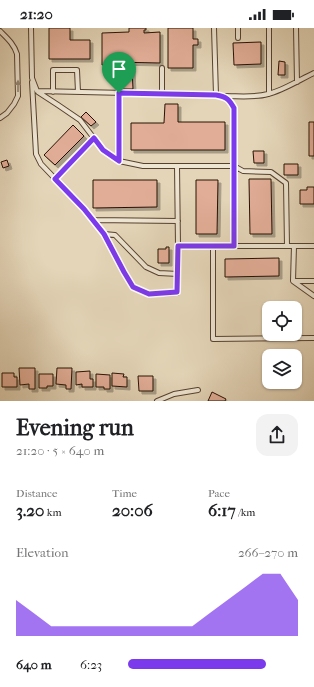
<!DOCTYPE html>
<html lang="en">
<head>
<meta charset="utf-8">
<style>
  body { margin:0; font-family:"IM FELL French Canon",serif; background:#f2f2f2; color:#202124; height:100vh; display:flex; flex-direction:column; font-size:15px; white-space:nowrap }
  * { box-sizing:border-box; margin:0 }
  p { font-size:13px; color:#757577 }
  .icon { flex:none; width:22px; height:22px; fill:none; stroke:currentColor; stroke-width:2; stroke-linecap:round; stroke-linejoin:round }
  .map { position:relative; height:373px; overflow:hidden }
  .side { display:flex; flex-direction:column; background:#fff; flex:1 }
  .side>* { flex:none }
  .fabs { position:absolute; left:262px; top:273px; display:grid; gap:8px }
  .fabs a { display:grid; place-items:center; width:40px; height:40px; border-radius:8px; background:#fff; box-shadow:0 1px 3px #0004; font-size:20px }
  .pin { position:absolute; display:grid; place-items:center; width:34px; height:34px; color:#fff; margin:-41px -17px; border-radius:50% 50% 50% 0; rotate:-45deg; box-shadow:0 0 4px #0007 }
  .pin .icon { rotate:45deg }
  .round { display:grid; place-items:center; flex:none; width:42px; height:42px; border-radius:12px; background:#f2f2f2 }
  .head { display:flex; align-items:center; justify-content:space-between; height:68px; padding:0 16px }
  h1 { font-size:22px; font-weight:700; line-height:30px }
  .stats { display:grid; grid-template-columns:repeat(3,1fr); gap:6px; height:68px; padding:4px 16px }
  .stats div { display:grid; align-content:center }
  .stats b { font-size:17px; font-weight:700 }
  .stats small { font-size:11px; font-weight:400 }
  .stats p { font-size:11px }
  .chart { height:112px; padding:8px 16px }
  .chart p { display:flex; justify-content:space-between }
  .chart svg { width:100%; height:72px; margin-top:4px; fill:#7c3aed; opacity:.7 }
  ul { padding:0 16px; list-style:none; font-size:13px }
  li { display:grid; grid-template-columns:64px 48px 1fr; align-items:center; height:30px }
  li i { height:10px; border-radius:5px; background:#7c3aed }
  .status { display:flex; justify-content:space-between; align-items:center; height:28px; padding:0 20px; background:#fff; direction:ltr }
  .status svg { height:11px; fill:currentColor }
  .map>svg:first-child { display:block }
  .building { fill:#e2ad97; stroke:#271003; filter:url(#shadow) }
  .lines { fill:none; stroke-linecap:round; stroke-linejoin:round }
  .service-casing { stroke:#564130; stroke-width:6 }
  .service { stroke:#ede4d1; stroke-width:4 }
  .oneway { fill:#948574 }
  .route-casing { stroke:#fff; stroke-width:8 }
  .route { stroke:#7c3aed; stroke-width:5 }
</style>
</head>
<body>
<div class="status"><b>21:20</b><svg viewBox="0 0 49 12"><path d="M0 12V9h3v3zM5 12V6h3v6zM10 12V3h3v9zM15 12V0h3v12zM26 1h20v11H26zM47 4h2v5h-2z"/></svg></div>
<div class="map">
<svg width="314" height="373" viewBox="0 0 314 373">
  <defs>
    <filter id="shadow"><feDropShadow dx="3" dy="3" stdDeviation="0" flood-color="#0004"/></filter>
  </defs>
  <rect width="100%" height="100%" fill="#e4d5b8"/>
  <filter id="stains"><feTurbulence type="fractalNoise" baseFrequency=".005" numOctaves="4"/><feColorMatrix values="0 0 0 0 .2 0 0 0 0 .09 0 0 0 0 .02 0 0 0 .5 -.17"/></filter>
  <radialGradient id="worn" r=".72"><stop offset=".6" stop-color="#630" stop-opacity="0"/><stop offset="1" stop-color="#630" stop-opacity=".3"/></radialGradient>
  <!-- building -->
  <path class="building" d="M 49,0 L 70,0 L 70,12 L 90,12 L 90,31 L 49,31 Z
    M 129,0 L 146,0 L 146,2 L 144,2 L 144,5 L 160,4 L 160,35 L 112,34 L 112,37 L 102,37 L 102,5 L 129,4 Z
    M 168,0 L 193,0 L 193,11 L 198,11 L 198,17 L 193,17 L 193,40 L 168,40 Z
    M 261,14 L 261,36 L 234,37 L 233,15 Z
    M 279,33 L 285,34 L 285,47 L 278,47 Z
    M 132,40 L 133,61 L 119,61 L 119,41 Z
    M 165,76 L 178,76 L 178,94 L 225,94 L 225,122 L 131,122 L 131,95 L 164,95 Z
    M 86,84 L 96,94 L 91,98 L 81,89 Z
    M 309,94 L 314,94 L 314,128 L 309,128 Z
    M 73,97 L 84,108 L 55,137 L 44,127 Z
    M 253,123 L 264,123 L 264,135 L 254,135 Z
    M 7,132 L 9,138 L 3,140 L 1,134 Z
    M 284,136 L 298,136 L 298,147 L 284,147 Z
    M 249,151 L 271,151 L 272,206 L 250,206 Z
    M 93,152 L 157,152 L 157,179 L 93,180 Z
    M 196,152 L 218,152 L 217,206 L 196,206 Z
    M 307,159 L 314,159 L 314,176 L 300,176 L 300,162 L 307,162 Z
    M 166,219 L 169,219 L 169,235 L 158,235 L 158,221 L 166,221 Z
    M 279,230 L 279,248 L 225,249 L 225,231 Z
    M 19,340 L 35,340 L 35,361 L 29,361 L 29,356 L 20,357 Z
    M 57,340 L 72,340 L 71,361 L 66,361 L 66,357 L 56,356 Z
    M 90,343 L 90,351 L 93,351 L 93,359 L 82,359 L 82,356 L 76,357 L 76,344 Z
    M 2,345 L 14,345 L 14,349 L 17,349 L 17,359 L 2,359 Z
    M 112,345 L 124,346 L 123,349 L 127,349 L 127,359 L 112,358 Z
    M 39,346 L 53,346 L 53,358 L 47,358 L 47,360 L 39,360 Z
    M 96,346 L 110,347 L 110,361 L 104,361 L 104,359 L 96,359 Z
    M 138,348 L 153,348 L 153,363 L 139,363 Z
    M 212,364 L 226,371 L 225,373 L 208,373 Z"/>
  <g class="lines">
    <defs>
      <path id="service" d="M 31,0 L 32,50 L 37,63 L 216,67 C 227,69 229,71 234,80 L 235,218 L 294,218 L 293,253 L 314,268
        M 214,0 L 216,67
        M 238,0 L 238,10
        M 296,0 L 297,54
        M 0,3 C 7,10 14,16 17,26 L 18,68 L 14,76 L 7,85 L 0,90
        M 162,40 L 162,66
        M 32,54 L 36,126 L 41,136 L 84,181 L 104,206 L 124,244 L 133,259 L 149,266 L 177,265 L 178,218 L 235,218
        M 38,64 L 58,77 L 80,92 L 103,122 L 119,133
        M 53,64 L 53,42 L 77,42 L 78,64
        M 119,65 L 119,133 L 143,138 L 177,138
        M 269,66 L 269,0
        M 224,68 C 239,68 254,70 268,66 C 282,63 301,51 314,45
        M 55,151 L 94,110
        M 93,192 L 178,193
        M 104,206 L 115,207 L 146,239 L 159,245 L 178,246
        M 178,218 L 177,138 L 234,138 L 243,143 L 271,144 L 286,155 L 287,218
        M 213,218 L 213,311 L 314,310
        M 294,218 L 314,218
        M 294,253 L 314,253
        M 157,373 L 174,366 L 198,362"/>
    </defs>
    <!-- service casing -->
    <use href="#service" class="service-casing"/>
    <!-- service -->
    <use href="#service" class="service"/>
  </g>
  <!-- one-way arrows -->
  <defs><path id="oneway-solid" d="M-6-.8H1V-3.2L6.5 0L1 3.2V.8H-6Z"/></defs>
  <use class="oneway" href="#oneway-solid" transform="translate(18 58) rotate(-90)"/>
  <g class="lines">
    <defs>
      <path id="route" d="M 119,65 L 216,67 C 227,69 229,71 234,80 L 234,218 L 178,218 L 177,264 L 149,266 L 133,259 L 124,244 L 104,206 L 84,181 L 55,151 L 94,110 L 103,122 L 119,133 Z"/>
    </defs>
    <!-- route casing -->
    <use href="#route" class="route-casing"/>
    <!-- route -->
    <use href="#route" class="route"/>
  </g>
  <rect width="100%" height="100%" filter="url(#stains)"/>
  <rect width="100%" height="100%" fill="url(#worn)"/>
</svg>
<div class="fabs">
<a><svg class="icon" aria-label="locate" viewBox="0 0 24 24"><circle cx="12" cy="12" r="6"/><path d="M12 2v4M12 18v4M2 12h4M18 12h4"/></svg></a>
<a><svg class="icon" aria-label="layers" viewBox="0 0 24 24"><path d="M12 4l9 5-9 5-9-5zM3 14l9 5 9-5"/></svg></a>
</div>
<div class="pin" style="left:119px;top:65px;background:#1e9e55"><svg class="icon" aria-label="arrive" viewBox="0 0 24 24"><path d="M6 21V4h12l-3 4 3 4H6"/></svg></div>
</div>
<section class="side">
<div class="head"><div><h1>Evening run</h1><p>21:20 · 5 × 640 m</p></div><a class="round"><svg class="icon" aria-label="share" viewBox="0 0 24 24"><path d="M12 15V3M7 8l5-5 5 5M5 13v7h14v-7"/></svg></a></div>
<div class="stats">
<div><p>Distance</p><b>3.20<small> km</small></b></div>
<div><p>Time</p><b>20:06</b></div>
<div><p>Pace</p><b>6:17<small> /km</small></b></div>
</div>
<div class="chart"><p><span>Elevation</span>266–270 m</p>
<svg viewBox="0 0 160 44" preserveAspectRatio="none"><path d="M0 44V22L10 30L20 38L30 38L40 38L50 38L60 38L70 38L80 38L90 38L100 38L110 30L120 22L130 14L140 6L150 6L160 22V44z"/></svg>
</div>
<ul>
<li><b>640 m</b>6:23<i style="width:81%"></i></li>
</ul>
</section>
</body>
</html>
